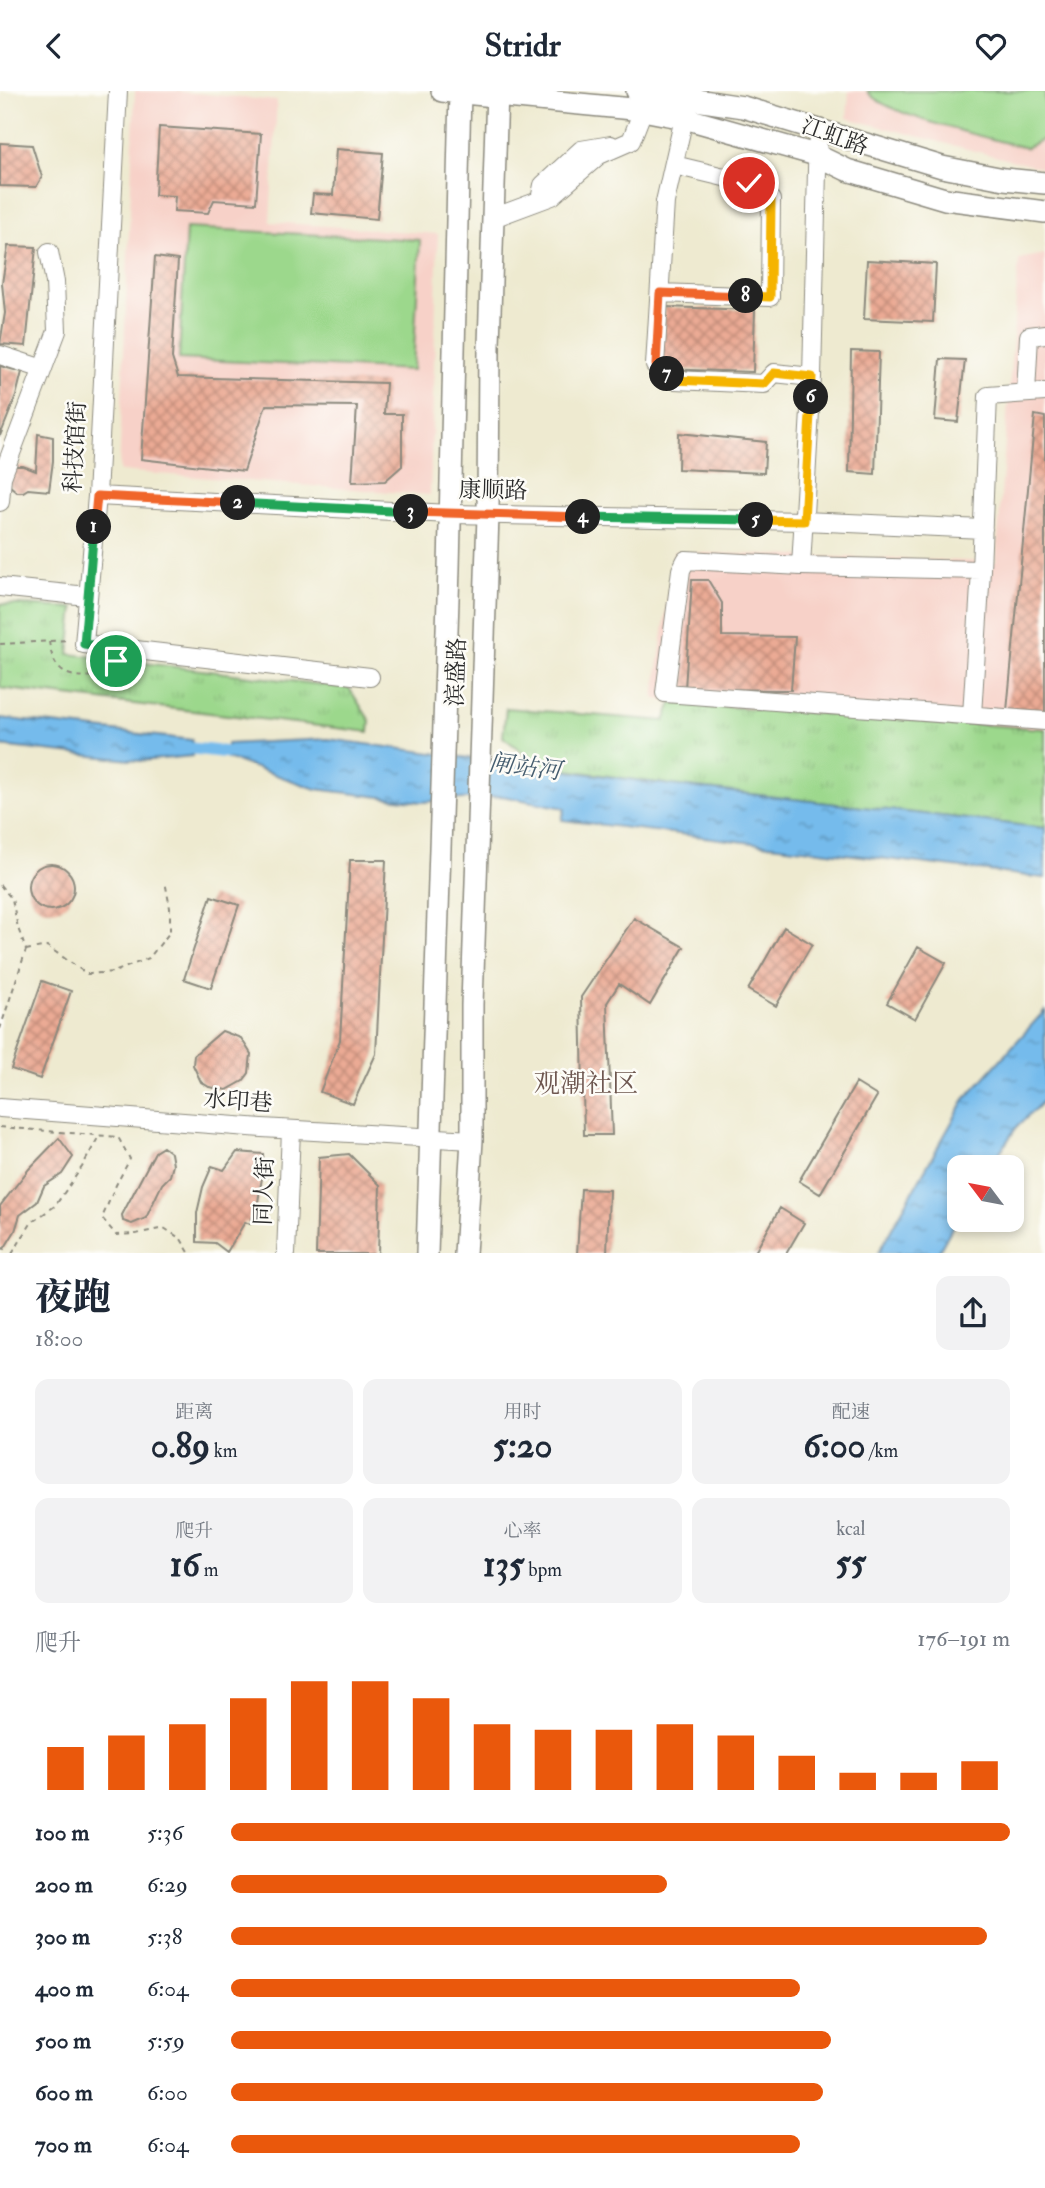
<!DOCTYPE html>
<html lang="zh">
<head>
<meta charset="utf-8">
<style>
  body { margin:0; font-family:"IM FELL Double Pica","Noto Serif SC",serif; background:#f2f2f3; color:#1f2937; height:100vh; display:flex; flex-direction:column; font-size:26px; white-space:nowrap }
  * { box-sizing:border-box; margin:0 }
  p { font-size:23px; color:#747a83 }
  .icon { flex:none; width:38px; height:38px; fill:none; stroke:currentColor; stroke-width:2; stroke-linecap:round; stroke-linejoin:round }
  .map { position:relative; height:1162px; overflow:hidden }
  .sheet { display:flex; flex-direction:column; background:#fff; flex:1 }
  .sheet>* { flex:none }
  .needle { width:46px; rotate:302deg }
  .tools { position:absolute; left:947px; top:1064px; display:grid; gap:14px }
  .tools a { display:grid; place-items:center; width:77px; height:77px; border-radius:14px; background:#fff; box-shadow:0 4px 10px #0003; font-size:35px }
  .pin { position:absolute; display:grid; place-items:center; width:60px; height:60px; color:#fff; margin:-30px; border:4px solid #fff; border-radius:50%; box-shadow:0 2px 7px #0007 }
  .km { position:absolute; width:35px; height:35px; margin:-18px; border-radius:50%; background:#222; color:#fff; font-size:19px; line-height:35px; text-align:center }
  .round { display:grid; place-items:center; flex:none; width:74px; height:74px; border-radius:14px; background:#f2f2f3 }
  .overview { display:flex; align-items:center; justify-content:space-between; height:119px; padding:0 35px }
  h1 { font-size:38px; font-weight:800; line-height:52px }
  .figures { display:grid; grid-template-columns:repeat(3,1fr); gap:10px; height:119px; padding:7px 35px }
  .figures div { display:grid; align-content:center; border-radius:14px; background:#f2f2f3; text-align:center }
  .figures b { font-size:35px; font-weight:800 }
  .figures small { font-size:19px; font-weight:400 }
  .figures p { font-size:19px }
  .chart { height:196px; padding:14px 35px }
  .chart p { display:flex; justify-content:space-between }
  .chart svg { width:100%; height:126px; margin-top:7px; stroke:#ea580c; stroke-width:6 }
  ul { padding:0 35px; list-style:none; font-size:23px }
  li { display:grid; grid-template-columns:112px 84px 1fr; align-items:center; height:52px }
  li i { height:18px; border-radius:9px; background:#ea580c }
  header { display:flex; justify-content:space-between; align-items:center; height:91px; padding:0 35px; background:#fff; font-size:32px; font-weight:800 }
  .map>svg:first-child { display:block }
  .built { fill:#f7d1c8 }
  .grass { fill:url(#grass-tufts); stroke:#64825c; stroke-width:2 }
  .pitch { fill:#9cd88c; stroke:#64825c; stroke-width:2 }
  .water { fill:url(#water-ripples); stroke:#50738c; stroke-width:2 }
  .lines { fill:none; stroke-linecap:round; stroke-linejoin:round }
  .canal { stroke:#75bbec; stroke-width:12 }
  .building { fill:url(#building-cross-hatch) }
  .minor-casing { stroke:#8c8a7e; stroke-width:20 }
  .major-casing { stroke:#8c8a7e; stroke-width:24 }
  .path { stroke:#8c8a7e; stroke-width:2; stroke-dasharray:5 5; stroke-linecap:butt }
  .minor { stroke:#fff; stroke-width:18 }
  .major { stroke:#fff; stroke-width:21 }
  .split-1-casing { stroke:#fff; stroke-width:14 }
  .split-2-casing { stroke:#fff; stroke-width:14 }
  .split-3-casing { stroke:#fff; stroke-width:14 }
  .split-4-casing { stroke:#fff; stroke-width:14 }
  .split-5-casing { stroke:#fff; stroke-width:14 }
  .split-6-casing { stroke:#fff; stroke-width:14 }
  .split-7-casing { stroke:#fff; stroke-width:14 }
  .split-8-casing { stroke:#fff; stroke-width:14 }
  .split-9-casing { stroke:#fff; stroke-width:14 }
  .split-1 { stroke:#22a559; stroke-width:9 }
  .split-2 { stroke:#f0652b; stroke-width:9 }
  .split-3 { stroke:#22a559; stroke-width:9 }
  .split-4 { stroke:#f0652b; stroke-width:9 }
  .split-5 { stroke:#22a559; stroke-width:9 }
  .split-6 { stroke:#f5b400; stroke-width:9 }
  .split-7 { stroke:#f5b400; stroke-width:9 }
  .split-8 { stroke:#f0652b; stroke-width:9 }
  .split-9 { stroke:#f5b400; stroke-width:9 }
  .labels { text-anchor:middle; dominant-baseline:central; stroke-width:5; stroke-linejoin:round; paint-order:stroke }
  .street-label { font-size:23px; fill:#2b2b2b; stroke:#fdfcf7 }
  .water-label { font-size:24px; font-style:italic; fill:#455d6f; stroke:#fdfcf7 }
  .quarter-label { font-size:26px; fill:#6e5750; stroke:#fdfcf7 }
</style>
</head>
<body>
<header><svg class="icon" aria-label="back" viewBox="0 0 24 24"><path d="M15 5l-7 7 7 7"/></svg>Stridr<svg class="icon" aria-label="heart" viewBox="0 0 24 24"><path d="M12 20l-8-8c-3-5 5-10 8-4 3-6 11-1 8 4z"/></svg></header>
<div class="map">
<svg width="1045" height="1163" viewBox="0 0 1045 1163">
  <defs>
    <pattern id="grass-tufts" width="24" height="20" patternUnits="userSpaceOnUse" patternTransform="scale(1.75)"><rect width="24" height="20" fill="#9cd88c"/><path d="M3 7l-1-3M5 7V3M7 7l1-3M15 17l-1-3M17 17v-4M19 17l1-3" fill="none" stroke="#87ba79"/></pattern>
    <pattern id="water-ripples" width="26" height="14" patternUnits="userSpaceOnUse" patternTransform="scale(1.75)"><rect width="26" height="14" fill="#75bbec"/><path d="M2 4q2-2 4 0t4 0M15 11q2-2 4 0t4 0" fill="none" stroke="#6098bf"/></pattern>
    <pattern id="building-cross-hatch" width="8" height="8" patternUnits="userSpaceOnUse" patternTransform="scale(1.75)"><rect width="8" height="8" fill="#ebaa94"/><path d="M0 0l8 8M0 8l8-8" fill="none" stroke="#bf8b79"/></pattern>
  </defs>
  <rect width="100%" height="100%" fill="#fdfcf7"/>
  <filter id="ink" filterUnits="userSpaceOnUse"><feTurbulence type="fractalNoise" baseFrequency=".0143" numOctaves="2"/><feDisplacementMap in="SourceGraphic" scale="14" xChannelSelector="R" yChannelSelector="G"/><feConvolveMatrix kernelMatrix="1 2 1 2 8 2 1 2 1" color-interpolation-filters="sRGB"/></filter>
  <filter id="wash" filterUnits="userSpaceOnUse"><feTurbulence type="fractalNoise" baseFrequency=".00686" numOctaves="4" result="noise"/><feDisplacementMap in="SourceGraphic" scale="28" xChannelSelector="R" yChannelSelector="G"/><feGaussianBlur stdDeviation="1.57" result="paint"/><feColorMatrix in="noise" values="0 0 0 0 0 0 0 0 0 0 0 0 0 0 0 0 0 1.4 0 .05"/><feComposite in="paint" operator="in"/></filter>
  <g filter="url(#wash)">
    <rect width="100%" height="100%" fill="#eeead0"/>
    <!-- built -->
    <path class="built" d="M 135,0 L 174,0 L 277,10 L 270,131 L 438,143 L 430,404 L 119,380 Z
      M 849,0 L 1045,0 L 1045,78 L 847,27 Z
      M 1045,163 L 1045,638 L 672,612 L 654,607 L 674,461 L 996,471 L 1019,168 Z"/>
    <!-- grass -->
    <path class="grass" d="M 0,513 L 74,517 L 69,563 L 349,597 L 370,630 L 369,641 L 0,597 Z
      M 672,612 L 1045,638 L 1045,737 L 671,694 L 541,675 L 503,646 L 506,617 L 665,630 Z"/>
    <!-- pitch -->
    <path class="pitch" d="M 867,0 L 1045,0 L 1045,47 L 1026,57 C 994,48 882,24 867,0 Z
      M 186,137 L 420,149 L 413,279 L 179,268 Z"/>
    <!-- water -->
    <path class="water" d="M 0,627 L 192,649 L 192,665 L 140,670 L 0,655 Z
      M 328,648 L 671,694 L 1045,737 L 1045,787 L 562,729 L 565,717 L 502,705 L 422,711 L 316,698 L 227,667 L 227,653 Z
      M 1045,919 L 1045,1008 L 1016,1037 L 990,1076 L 959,1076 L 959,1124 L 938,1162 L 878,1162 L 965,1008 Z"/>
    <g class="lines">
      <!-- canal -->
      <path class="canal" d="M 178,656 L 243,663"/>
    </g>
    <g id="blocks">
      <!-- building -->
      <path class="building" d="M 159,36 L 261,43 L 256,112 L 214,109 L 208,122 L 174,120 L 175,105 L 155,104 Z
        M 0,52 L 32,54 L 42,86 L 36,96 L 0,95 Z
        M 336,58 L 383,62 L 377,128 L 311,122 L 313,103 L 333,104 Z
        M 8,155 L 36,156 L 26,255 L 0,253 L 5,222 L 2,192 Z
        M 155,166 L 178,169 L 172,267 L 178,286 L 386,292 L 384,323 L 402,323 L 402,375 L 385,390 L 352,391 L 357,315 L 266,314 L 244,380 L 141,368 Z
        M 867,169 L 936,173 L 933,231 L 864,228 Z
        M 664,216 L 755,219 L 753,281 L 661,278 Z
        M 851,260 L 879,261 L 875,383 L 849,381 Z
        M 940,268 L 965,269 L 958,331 L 935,329 Z
        M 0,275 L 22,281 L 16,305 L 0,345 Z
        M 1035,324 L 1045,326 L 1045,625 L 1007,620 Z
        M 679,342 L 766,351 L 764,382 L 678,378 Z
        M 38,343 L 53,346 L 53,370 L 49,400 L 28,398 L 23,401 L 17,401 L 9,394 L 9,384 L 16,375 L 23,375 L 36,380 Z
        M 692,489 L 708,489 L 722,512 L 722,545 L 795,546 L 791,599 L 685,598 Z
        M 350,769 L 386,769 L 376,963 L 353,1013 L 320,1001 L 340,949 Z
        M28 796a23 23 0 1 1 46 0a23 23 0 1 1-46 0Z
        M 211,805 L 239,814 L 211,897 L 184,888 Z
        M 634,827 L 684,856 L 650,914 L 619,893 L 607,912 L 612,1044 L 584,1044 L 581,906 Z
        M 784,836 L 812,853 L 776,915 L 748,899 Z
        M 918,856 L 946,872 L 915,928 L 887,912 Z
        M 42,890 L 71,900 L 40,988 L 11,978 Z
        M 222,940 L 241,947 L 251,963 L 249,982 L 243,990 L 227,999 L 209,996 L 201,991 L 193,974 L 194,964 Z
        M 856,992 L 877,1005 L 820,1103 L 799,1090 Z
        M 59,1047 L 73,1066 L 62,1083 L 44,1095 L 37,1111 L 20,1124 L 15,1140 L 4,1158 L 0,1156 L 0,1115 L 29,1078 Z
        M 163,1056 L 171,1062 L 173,1074 L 170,1085 L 162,1093 L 146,1127 L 132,1133 L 123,1130 L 122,1124 L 155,1061 Z
        M 237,1061 L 263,1063 L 264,1075 L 258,1111 L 250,1133 L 245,1131 L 227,1161 L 215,1152 L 197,1151 L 197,1122 L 203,1096 L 212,1075 L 224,1079 Z
        M 349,1063 L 380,1094 L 378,1163 L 316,1163 L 319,1066 Z
        M 581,1098 L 609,1099 L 607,1163 L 577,1163 Z
        M 780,1117 L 804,1132 L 786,1163 L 754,1163 Z"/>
    </g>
  </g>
  <g filter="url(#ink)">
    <use href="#blocks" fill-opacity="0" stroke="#8c8a7e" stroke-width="2"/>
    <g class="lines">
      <defs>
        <path id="minor" d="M 118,0 L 97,405 L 84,553 L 370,586
          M 684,27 L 665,111 L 655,274 L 675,289 L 764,293 L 774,282 L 812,286
          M 818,37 L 812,286 L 801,475 L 686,469 L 681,479 L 665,602 L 1045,630
          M 540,109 L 543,94 L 581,59 L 611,54
          M 493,127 L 552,105 L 599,64 L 631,50 L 643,19
          M 660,202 L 770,206 L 771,109 L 763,98 L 749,92 L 674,74
          M 0,264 L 43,278
          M 1026,302 L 1029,245 L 1045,243
          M 97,405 L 450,423 L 804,430 L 983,438
          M 0,411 L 2,386 L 57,240 L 55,191 L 49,161
          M 801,475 L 981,479
          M 0,496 L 87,505
          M 972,624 L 981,479 L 988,305 L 1045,301
          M 0,1017 L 262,1037 L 472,1049
          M 286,1163 L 291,1039"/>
        <path id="major" d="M 442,0 L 643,19 L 684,27 L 816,64 L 847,79 L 945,108 L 1045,121
          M 637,0 L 743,16 L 942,76 L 1004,88 L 1045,92
          M 427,1163 L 449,477 L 460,0
          M 465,1163 L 472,1049 L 472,914 L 488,424 L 489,254 L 497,0"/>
      </defs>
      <!-- minor casing -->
      <use href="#minor" class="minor-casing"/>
      <!-- major casing -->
      <use href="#major" class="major-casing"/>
      <!-- path -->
      <path class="path" d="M 49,550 C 54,586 70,588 103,584 L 115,572
        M 0,553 L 69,549
        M 0,794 L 12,808 L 18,837 L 26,859 L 0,938
        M 26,859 L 47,855 L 87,883 L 114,881 L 149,867 L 170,841 L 170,817 L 165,790
        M 0,1036 L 118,1046 L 130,1068 L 116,1094 L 102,1127 L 116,1144 L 136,1143 L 164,1137 L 181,1148 L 190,1163
        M 12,1163 L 32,1131 L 55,1115 L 82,1076 L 99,1045"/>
      <!-- minor -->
      <use href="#minor" class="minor"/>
      <!-- major -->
      <use href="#major" class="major"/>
    </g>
  </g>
  <g class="lines" filter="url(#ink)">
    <defs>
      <path id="split-1" d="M 94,436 L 84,553 L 124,558 L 116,570"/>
      <path id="split-2" d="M 94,436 L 97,405 L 238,412"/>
      <path id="split-3" d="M 238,412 L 411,421"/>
      <path id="split-4" d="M 411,421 L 583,426"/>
      <path id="split-5" d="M 583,426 L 756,429"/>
      <path id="split-6" d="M 756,429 L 804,430 L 811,306"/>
      <path id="split-7" d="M 667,283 L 675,289 L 764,293 L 774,282 L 812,286 L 811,306"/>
      <path id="split-8" d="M 667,283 L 656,274 L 660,202 L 746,205"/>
      <path id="split-9" d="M 746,205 L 770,206 L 771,109 L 763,98 L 749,92"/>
    </defs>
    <!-- split-1 casing -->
    <use href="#split-1" class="split-1-casing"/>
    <!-- split-2 casing -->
    <use href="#split-2" class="split-2-casing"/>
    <!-- split-3 casing -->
    <use href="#split-3" class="split-3-casing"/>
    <!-- split-4 casing -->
    <use href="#split-4" class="split-4-casing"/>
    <!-- split-5 casing -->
    <use href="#split-5" class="split-5-casing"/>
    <!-- split-6 casing -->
    <use href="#split-6" class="split-6-casing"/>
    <!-- split-7 casing -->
    <use href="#split-7" class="split-7-casing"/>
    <!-- split-8 casing -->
    <use href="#split-8" class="split-8-casing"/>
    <!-- split-9 casing -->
    <use href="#split-9" class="split-9-casing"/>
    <!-- split-1 -->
    <use href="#split-1" class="split-1"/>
    <!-- split-2 -->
    <use href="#split-2" class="split-2"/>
    <!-- split-3 -->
    <use href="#split-3" class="split-3"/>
    <!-- split-4 -->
    <use href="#split-4" class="split-4"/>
    <!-- split-5 -->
    <use href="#split-5" class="split-5"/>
    <!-- split-6 -->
    <use href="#split-6" class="split-6"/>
    <!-- split-7 -->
    <use href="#split-7" class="split-7"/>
    <!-- split-8 -->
    <use href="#split-8" class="split-8"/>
    <!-- split-9 -->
    <use href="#split-9" class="split-9"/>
  </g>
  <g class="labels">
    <!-- street labels -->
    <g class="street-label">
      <text transform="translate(835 45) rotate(20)">江虹路</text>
      <text transform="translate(75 356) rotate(-87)">科技馆街</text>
      <text transform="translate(493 399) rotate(1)">康顺路</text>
      <text transform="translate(456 581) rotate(-88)">滨盛路</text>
      <text transform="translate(238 1010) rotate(4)">水印巷</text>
      <text transform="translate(264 1100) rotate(-88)">同人街</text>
    </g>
    <!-- water labels -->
    <g class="water-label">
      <text transform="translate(525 676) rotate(7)">闸站河</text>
    </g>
    <!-- quarter labels -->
    <g class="quarter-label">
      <text x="586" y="993">观潮社区</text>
    </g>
  </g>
</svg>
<div class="tools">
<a><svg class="needle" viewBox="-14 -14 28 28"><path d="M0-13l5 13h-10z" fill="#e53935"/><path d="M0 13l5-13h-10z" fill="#747a83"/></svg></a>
</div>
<div class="pin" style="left:116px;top:570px;background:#1e9e55"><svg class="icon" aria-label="arrive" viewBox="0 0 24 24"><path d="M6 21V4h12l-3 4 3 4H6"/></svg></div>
<div class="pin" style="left:749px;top:92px;background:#d93025"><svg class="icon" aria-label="check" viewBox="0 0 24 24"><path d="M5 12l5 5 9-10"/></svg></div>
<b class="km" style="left:94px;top:436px">1</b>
<b class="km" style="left:238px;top:412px">2</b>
<b class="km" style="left:411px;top:421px">3</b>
<b class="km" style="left:583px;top:426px">4</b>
<b class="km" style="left:756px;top:429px">5</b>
<b class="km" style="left:811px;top:306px">6</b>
<b class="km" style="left:667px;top:283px">7</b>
<b class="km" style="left:746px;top:205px">8</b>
</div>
<section class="sheet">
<div class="overview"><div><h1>夜跑</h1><p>18:00</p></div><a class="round"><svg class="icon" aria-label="share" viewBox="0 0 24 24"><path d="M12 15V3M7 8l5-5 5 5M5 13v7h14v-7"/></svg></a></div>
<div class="figures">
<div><p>距离</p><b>0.89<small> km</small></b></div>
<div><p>用时</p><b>5:20</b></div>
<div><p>配速</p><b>6:00<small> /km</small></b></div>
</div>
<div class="figures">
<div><p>爬升</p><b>16<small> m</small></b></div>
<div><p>心率</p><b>135<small> bpm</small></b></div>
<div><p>kcal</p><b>55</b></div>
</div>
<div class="chart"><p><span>爬升</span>176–191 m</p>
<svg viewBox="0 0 160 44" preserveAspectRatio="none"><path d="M5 44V29M15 44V25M25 44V21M35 44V12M45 44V6M55 44V6M65 44V12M75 44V21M85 44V23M95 44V23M105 44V21M115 44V25M125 44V32M135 44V38M145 44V38M155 44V34"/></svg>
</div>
<ul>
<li><b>100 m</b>5:36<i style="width:100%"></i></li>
<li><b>200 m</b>6:29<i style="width:56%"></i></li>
<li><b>300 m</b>5:38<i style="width:97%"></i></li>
<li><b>400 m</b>6:04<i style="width:73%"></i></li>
<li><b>500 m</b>5:59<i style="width:77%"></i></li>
<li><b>600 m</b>6:00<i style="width:76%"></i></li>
<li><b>700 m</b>6:04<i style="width:73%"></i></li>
</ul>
</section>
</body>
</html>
